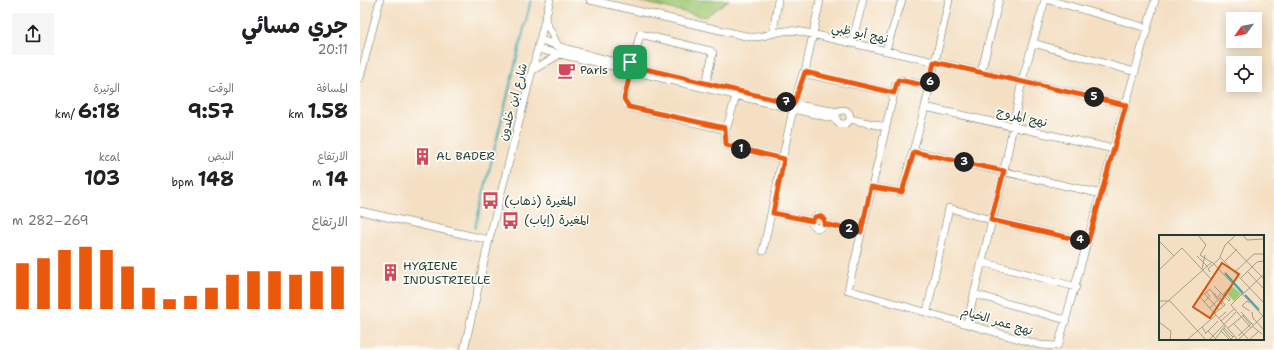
<!DOCTYPE html>
<html lang="ar">
<head>
<meta charset="utf-8">
<style>
  body { margin:0; font-family:"Shantell Sans","Playpen Sans Arabic",sans-serif; background:#f6f6f6; color:#202124; direction:rtl; height:100vh; display:flex; flex-direction:column; font-size:15px; white-space:nowrap }
  * { box-sizing:border-box; margin:0 }
  p { font-size:13px; color:#757577 }
  .icon { flex:none; width:22px; height:22px; fill:none; stroke:currentColor; stroke-width:2; stroke-linecap:round; stroke-linejoin:round }
  .map { position:relative; flex:1; overflow:hidden; direction:ltr }
  .panel { display:flex; flex-direction:column; background:#fff; width:360px }
  .panel>* { flex:none }
  .needle { width:26px; rotate:237deg }
  .tools { position:absolute; left:866px; top:12px; display:grid; gap:8px }
  .tools a { display:grid; place-items:center; width:36px; height:36px; border-radius:0px; background:#fff; box-shadow:0 2px 10px #0003; font-size:20px }
  .pin { position:absolute; display:grid; place-items:center; width:34px; height:34px; color:#fff; margin:-17px; border-radius:8px; box-shadow:0 2px 6px #0006 }
  .km { position:absolute; width:20px; height:20px; margin:-10px; border-radius:50%; background:#222; color:#fff; font-size:11px; line-height:20px; text-align:center }
  .round { display:grid; place-items:center; flex:none; width:42px; height:42px; border-radius:0px; background:#f6f6f6 }
  .summary { display:flex; align-items:center; justify-content:space-between; height:68px; padding:0 12px }
  h1 { font-size:22px; font-weight:700; line-height:30px }
  .figures { display:grid; grid-template-columns:repeat(3,1fr); gap:6px; height:68px; padding:4px 12px }
  .figures div { display:grid; align-content:center }
  .figures b { font-size:20px; font-weight:700 }
  .figures small { font-size:11px; font-weight:400 }
  .figures p { font-size:11px }
  .chart { height:112px; padding:8px 12px }
  .chart p { display:flex; justify-content:space-between }
  .chart svg { width:100%; height:72px; margin-top:4px; stroke:#ea580c; stroke-width:6 }
  main { display:flex; flex:1; min-height:0 }
  .map>svg:first-child { display:block }
  .grass { fill:#a2ca76; stroke:#608455 }
  .lines { fill:none; stroke-linecap:round; stroke-linejoin:round }
  .stream { stroke:#39abb4; stroke-width:2 }
  .minor-casing { stroke:#6a7666; stroke-width:8 }
  .minor { stroke:#fff; stroke-width:7 }
  .route-casing { stroke:#fff; stroke-width:8 }
  .route { stroke:#ea580c; stroke-width:5 }
  .labels { text-anchor:middle; dominant-baseline:central; stroke-width:3.5; stroke-linejoin:round; paint-order:stroke }
  .street-label { font-size:12px; fill:#1f3d34; stroke:#fdfcf7 }
  .poi-label { font-size:12px; fill:#1f3d34; stroke:#fdfcf7; text-anchor:start }
  .inset-river { fill:none; stroke:#39abb4; stroke-width:2 }
  .inset-road { fill:none; stroke:#9f9e89; stroke-width:1 }
  .view { fill:#d45610; fill-opacity:0.15; stroke:#d45610; stroke-width:2 }
  .inset-edge { fill:none; stroke:#1f3d34; stroke-width:2 }
</style>
</head>
<body>
<main>
<div class="map">
<svg width="914" height="350" viewBox="0 0 914 350">
  <rect width="100%" height="100%" fill="#fdfcf7"/>
  <filter id="ink" filterUnits="userSpaceOnUse"><feTurbulence type="fractalNoise" baseFrequency=".025" numOctaves="2"/><feDisplacementMap in="SourceGraphic" scale="8" xChannelSelector="R" yChannelSelector="G"/><feConvolveMatrix kernelMatrix="1 2 1 2 8 2 1 2 1" color-interpolation-filters="sRGB"/></filter>
  <filter id="wash" filterUnits="userSpaceOnUse"><feTurbulence type="fractalNoise" baseFrequency=".012" numOctaves="4" result="noise"/><feDisplacementMap in="SourceGraphic" scale="16" xChannelSelector="R" yChannelSelector="G"/><feGaussianBlur stdDeviation="0.9" result="paint"/><feColorMatrix in="noise" values="0 0 0 0 0 0 0 0 0 0 0 0 0 0 0 0 0 1.4 0 .05"/><feComposite in="paint" operator="in"/></filter>
  <g filter="url(#wash)">
    <rect width="100%" height="100%" fill="#f4dfc2"/>
    <!-- grass -->
    <path class="grass" d="M 274,0 L 369,0 L 345,17 Z"/>
    <g class="lines">
      <!-- stream -->
      <path class="stream" d="M 115,228 L 171,0"/>
    </g>
  </g>
  <g filter="url(#ink)">
    <g class="lines">
      <defs>
        <path id="minor" d="M 230,0 L 390,37 C 410,38 417,28 438,31 L 766,105
          M 689,0 L 787,28
          M 185,20 L 198,46
          M 413,33 L 418,0
          M 181,40 L 201,47 L 266,65
          M 492,42 L 503,0
          M 673,43 L 775,72
          M 178,49 L 265,69
          M 526,50 L 542,0
          M 273,62 L 280,34 L 351,51 L 353,53 L 345,87
          M 277,67 L 432,104 L 478,112
          M 173,70 L 200,54
          M 276,72 L 476,119
          M 445,72 L 460,0
          M 621,73 L 639,0
          M 270,74 L 264,99 L 269,107 L 363,129 L 367,127 L 376,96
          M 0,78 L 20,0
          M 569,86 L 540,80 L 536,84 L 488,290 L 680,345 L 697,346 L 699,343 L 795,0
          M 565,107 L 754,149
          M476 117a7 7 0 1 1 14 0a7 7 0 1 1-14 0Z
          M 490,119 L 526,127
          M 365,128 L 366,145 L 423,159
          M 553,151 L 742,194
          M 511,187 L 542,192 L 565,107 L 589,0
          M 0,211 L 129,240
          M 413,213 L 452,221
          M452 222a6 6 0 1 1 12 0a6 6 0 1 1-12 0Z
          M 464,224 L 501,232
          M 403,251 L 434,104 L 443,73 L 534,93
          M 622,262 L 716,287
          M 614,294 L 706,320
          M 567,312 L 589,208 L 631,220 L 728,242
          M 607,323 L 644,171 L 662,81 L 685,0
          M 104,350 L 129,240 L 190,0"/>
      </defs>
      <!-- minor casing -->
      <use href="#minor" class="minor-casing"/>
      <!-- minor -->
      <use href="#minor" class="minor"/>
    </g>
  </g>
  <g class="lines" filter="url(#ink)">
    <defs>
      <path id="route" d="M 270,62 L 275,63 L 277,67 L 434,104 L 445,72 L 534,93 L 538,80 L 569,86 L 574,62 L 766,105 L 728,242 L 631,220 L 644,171 L 554,152 L 542,192 L 511,187 L 501,232 L 464,224 L 464,219 L 460,216 L 455,217 L 452,221 L 413,213 L 424,159 L 366,145 L 365,128 L 269,107 L 264,99 L 270,74 L 266,72 L 265,67 Z"/>
    </defs>
    <!-- route casing -->
    <use href="#route" class="route-casing"/>
    <!-- route -->
    <use href="#route" class="route"/>
  </g>
  <!-- icons -->
  <defs>
    <symbol id="cafe-bare" viewBox="-9 -9 18 18"><path d="M-5.5-4.5H6V0H3Q3 3.5 0 3.5H-2.5Q-5.5 3.5-5.5 0ZM3-3.2v2h1.7v-2ZM-6 4.5H4V6H-6Z" fill="#d1495b" stroke="#fdfcf7" stroke-width="2.5" paint-order="stroke"/></symbol>
    <symbol id="building-bare" viewBox="-9 -9 18 18"><path d="M-4-6H4V6H1V3H-1V6H-4ZM-2.5-4.3h1.7v1.8h-1.7ZM.8-4.3h1.7v1.8H.8ZM-2.5-1h1.7V.8h-1.7ZM.8-1h1.7V.8H.8Z" fill="#d1495b" stroke="#fdfcf7" stroke-width="2.5" paint-order="stroke"/></symbol>
    <symbol id="bus-bare" viewBox="-9 -9 18 18"><path d="M-5-6H5V4H4V6H2V4H-2V6H-4V4H-5ZM-3.5-4V0h7V-4ZM-3.5 1.2v1.5H-2V1.2ZM2 1.2v1.5H3.5V1.2Z" fill="#d1495b" stroke="#fdfcf7" stroke-width="2.5" paint-order="stroke"/></symbol>
  </defs>
  <g fill-rule="evenodd">
    <use href="#cafe-bare" x="194" y="58" width="25" height="25"/>
    <use href="#building-bare" x="50" y="144" width="25" height="25"/>
    <use href="#bus-bare" x="118" y="188" width="25" height="25"/>
    <use href="#bus-bare" x="138" y="208" width="25" height="25"/>
    <use href="#building-bare" x="18" y="260" width="25" height="25"/>
  </g>
  <g class="labels">
    <!-- street labels -->
    <g class="street-label">
      <text transform="translate(500 33) rotate(12)">نهج أبو ظبي</text>
      <text transform="translate(153 102) rotate(-75)">شارع ابن خلدون</text>
      <text transform="translate(662 117) rotate(13)">نهج المروج</text>
      <text transform="translate(637 321) rotate(16)">نهج عمر الخيام</text>
    </g>
    <!-- poi labels -->
    <g class="poi-label">
      <text x="220" y="70">Paris</text>
      <text x="76" y="156">AL BADER</text>
      <text x="144" y="201">المغيرة (ذهاب)</text>
      <text x="164" y="220">المغيرة (إياب)</text>
      <text x="43" y="266">HYGIENE<tspan x="43" dy="14">INDUSTRIELLE</tspan></text>
    </g>
  </g>
  <!-- overview -->
  <g transform="translate(799 235)">
    <rect width="105" height="105" fill="#f4dfc2"/>
    <path d="M 73,51 L 82,59 L 75,66 L 68,59 L 68,55 Z" fill="#a2ca76"/>
    <path class="inset-river" d="M 66,38 L 84,58M 86,60 L 100,75"/>
    <path class="inset-road" d="M 39,0 L 47,10 L 41,20 L 52,27M 77,0 L 66,10 L 61,22 L 105,68M 84,0 L 88,5 L 105,4M 0,6 L 15,21M 69,7 L 105,44M 38,21 L 49,32M 66,26 L 78,14M 43,34 L 46,20M 0,35 L 23,13 L 52,44M 51,37 L 49,34 L 62,22M 76,37 L 95,19 L 105,19M 89,37 L 105,54M 82,43 L 98,27 L 105,26M 55,51 L 62,58 L 59,62M 45,58 L 60,75M 55,58 L 64,71M 62,58 L 70,66 L 71,64 L 65,58M 83,59 L 72,70 L 92,93M 84,59 L 105,39M 58,64 L 51,54 L 41,62 L 79,105M 0,66 L 11,66 L 47,105M 45,67 L 51,61 L 47,57M 90,68 L 88,66 L 83,71 L 91,76M 51,73 L 74,49M 0,74 L 53,27 L 105,82M 82,77 L 94,90M 93,77 L 94,83 L 105,95M 56,78 L 66,70 L 61,63M 84,81 L 92,90M 60,83 L 67,77 L 65,79M 62,86 L 75,74M 0,87 L 12,96 L 11,105M 75,89 L 90,105M 93,91 L 103,99M 65,93 L 74,102M 69,93 L 85,80M 64,94 L 72,104M 49,96 L 58,105M 62,96 L 71,105 L 75,101M 47,98 L 43,92 L 57,80M 46,99 L 59,86M 79,101 L 93,88M 57,103 L 66,91M 28,105 L 43,92M 50,105 L 77,77M 79,105 L 104,81M 90,105 L 100,96"/>
    <path class="view" d="M 63,28 L 80,39 L 51,83 L 34,72 Z"/>
    <rect width="105" height="105" class="inset-edge"/>
  </g>
</svg>
<div class="tools">
<a><svg class="needle" viewBox="-14 -14 28 28"><path d="M0-13l5 13h-10z" fill="#e53935"/><path d="M0 13l5-13h-10z" fill="#757577"/></svg></a>
<a><svg class="icon" aria-label="locate" viewBox="0 0 24 24"><circle cx="12" cy="12" r="6"/><path d="M12 2v4M12 18v4M2 12h4M18 12h4"/></svg></a>
</div>
<div class="pin" style="left:270px;top:62px;background:#1e9e55"><svg class="icon" aria-label="arrive" viewBox="0 0 24 24"><path d="M6 21V4h12l-3 4 3 4H6"/></svg></div>
<b class="km" style="left:381px;top:149px">1</b>
<b class="km" style="left:489px;top:229px">2</b>
<b class="km" style="left:604px;top:162px">3</b>
<b class="km" style="left:720px;top:240px">4</b>
<b class="km" style="left:734px;top:97px">5</b>
<b class="km" style="left:570px;top:82px">6</b>
<b class="km" style="left:426px;top:102px">7</b>
</div>
<section class="panel">
<div class="summary"><div><h1>جري مسائي</h1><p>20:11</p></div><a class="round"><svg class="icon" aria-label="share" viewBox="0 0 24 24"><path d="M12 15V3M7 8l5-5 5 5M5 13v7h14v-7"/></svg></a></div>
<div class="figures">
<div><p>المسافة</p><b>1.58<small> km</small></b></div>
<div><p>الوقت</p><b>9:57</b></div>
<div><p>الوتيرة</p><b>6:18<small> /km</small></b></div>
</div>
<div class="figures">
<div><p>الارتفاع</p><b>14<small> m</small></b></div>
<div><p>النبض</p><b>148<small> bpm</small></b></div>
<div><p>kcal</p><b>103</b></div>
</div>
<div class="chart"><p><span>الارتفاع</span>269–282 m</p>
<svg viewBox="0 0 160 44" preserveAspectRatio="none"><path d="M5 44V16M15 44V13M25 44V8M35 44V6M45 44V8M55 44V18M65 44V31M75 44V38M85 44V36M95 44V31M105 44V23M115 44V21M125 44V21M135 44V23M145 44V21M155 44V18"/></svg>
</div>
</section>
</main>
</body>
</html>
